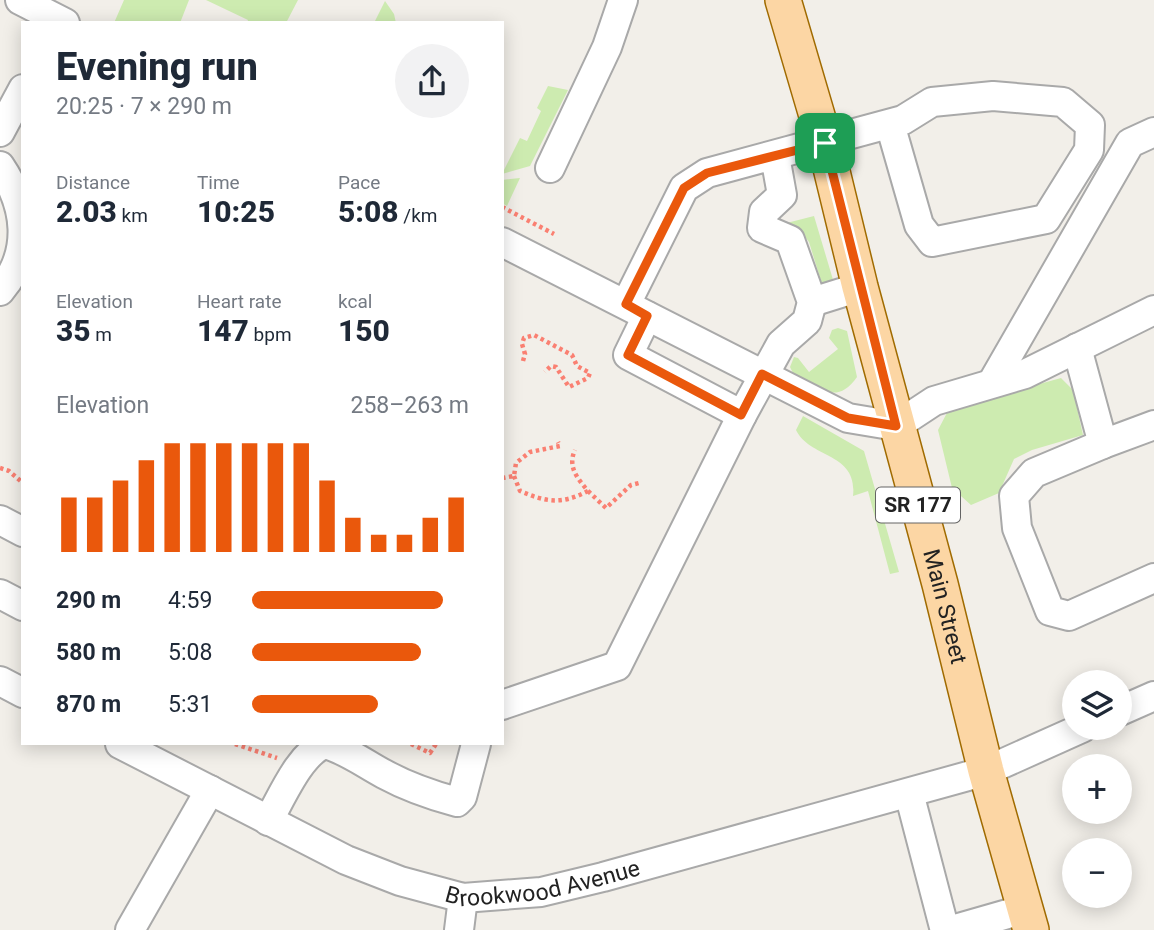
<!DOCTYPE html>
<html lang="en">
<head>
<meta charset="utf-8">
<style>
  body { margin:0; font-family:Roboto,sans-serif; background:#f2f2f3; color:#1f2937; height:100vh; display:flex; flex-direction:column; font-size:26px; white-space:nowrap }
  * { box-sizing:border-box; margin:0 }
  p { font-size:23px; color:#747a83 }
  .icon { flex:none; width:38px; height:38px; fill:none; stroke:currentColor; stroke-width:2; stroke-linecap:round; stroke-linejoin:round }
  .map { position:relative; flex:1; overflow:hidden }
  .sheet { position:absolute; left:21px; top:21px; width:483px; height:724px; display:flex; flex-direction:column; background:#fff; border-radius:0px; box-shadow:0 4px 18px #0003 }
  .sheet>* { flex:none }
  .fabs { position:absolute; left:1062px; top:670px; display:grid; gap:14px }
  .fabs a { display:grid; place-items:center; width:70px; height:70px; border-radius:50%; background:#fff; box-shadow:0 4px 18px #0003; font-size:35px }
  .pin { position:absolute; display:grid; place-items:center; width:60px; height:60px; color:#fff; margin:-30px; border-radius:14px; box-shadow:0 4px 10px #0006 }
  .round { display:grid; place-items:center; flex:none; width:74px; height:74px; border-radius:37px; background:#f2f2f3 }
  .summary { display:flex; align-items:center; justify-content:space-between; height:119px; padding:0 35px }
  h1 { font-size:38px; font-weight:800; line-height:52px }
  .figures { display:grid; grid-template-columns:repeat(3,1fr); gap:10px; height:119px; padding:7px 35px }
  .figures div { display:grid; align-content:center }
  .figures b { font-size:30px; font-weight:800 }
  .figures small { font-size:19px; font-weight:400 }
  .figures p { font-size:19px }
  .chart { height:196px; padding:14px 35px }
  .chart p { display:flex; justify-content:space-between }
  .chart svg { width:100%; height:126px; margin-top:7px; stroke:#ea580c; stroke-width:6 }
  ul { padding:0 35px; list-style:none; font-size:23px }
  li { display:grid; grid-template-columns:112px 84px 1fr; align-items:center; height:52px }
  li i { height:18px; border-radius:9px; background:#ea580c }
  .map>svg:first-child { display:block }
  .grass { fill:#cdebb0 }
  .lines { fill:none; stroke-linecap:round; stroke-linejoin:round }
  .minor-casing { stroke:#a9a9a9; stroke-width:32 }
  .major-casing { stroke:#a06b00; stroke-width:38 }
  .path { stroke:#fa8072; stroke-width:4.5; stroke-dasharray:3.5 3.5; stroke-linecap:butt }
  .minor { stroke:#fff; stroke-width:28 }
  .major { stroke:#fcd6a4; stroke-width:35 }
  .route-casing { stroke:#fff; stroke-width:14 }
  .route { stroke:#ea580c; stroke-width:9 }
  .labels { text-anchor:middle; dominant-baseline:central; stroke-width:6; stroke-linejoin:round; paint-order:stroke }
  .shield { fill:#fff; stroke:#646464; stroke-width:2 }
  .shield-label { font-size:21px; font-weight:bold; fill:#222 }
  .street-label { font-size:23px; fill:#222; stroke:#fff }
</style>
</head>
<body>
<div class="map">
<svg width="1154" height="930" viewBox="0 0 1154 930">
  <rect width="100%" height="100%" fill="#f2efe9"/>
  <!-- grass -->
  <path class="grass" d="M 124,0 L 189,0 L 180,23 L 114,23 Z
    M 206,0 L 298,0 L 286,23 L 247,23 L 248,20 Z
    M 385,1 L 394,14 L 396,23 L 374,23 Z
    M 548,86 L 568,90 L 530,166 L 502,174 L 520,138 L 527,141 L 541,111 L 537,108 Z
    M 520,178 L 507,206 L 502,203 L 502,180 Z
    M 814,216 L 834,283 L 825,294 L 809,242 L 798,228 L 778,232 L 775,226 Z
    M 838,328 L 847,331 L 857,377 C 836,407 818,387 793,373 L 790,367 L 794,357 L 798,358 L 809,372 L 838,349 L 829,338 L 832,330 Z
    M 1061,378 L 1073,390 L 1083,435 L 1032,450 L 1014,459 L 999,493 L 971,505 L 952,488 L 938,430 L 949,409 Z
    M 803,416 L 864,451 L 899,572 L 890,574 L 868,491 L 853,496 C 858,452 810,459 796,430 Z"/>
  <g class="lines">
    <defs>
      <g id="minor">
        <path d="M 20,0 L 65,23"/>
        <path d="M 0,132 L 23,89"/>
        <path d="M 0,166 C 27,206 33,252 0,291"/>
        <path d="M 550,168 L 607,47 L 623,0"/>
        <path d="M 502,242 L 848,418 L 896,426 L 934,401 L 1025,374 L 1154,310"/>
        <path d="M 812,302 L 860,287"/>
        <path d="M 626,304 L 684,188 L 707,173 L 903,120 L 932,102 L 993,96 L 1063,102 L 1090,125 L 1089,150 L 1046,219 L 932,242 L 919,225 L 890,124"/>
        <path d="M 647,316 L 628,355 L 742,415 L 781,344 L 807,321 L 812,302 L 790,240 L 762,228 L 764,212 L 782,195 L 775,156"/>
        <path d="M 1077,348 L 1103,444 L 1154,425"/>
        <path d="M 992,383 L 1130,143 L 1154,132"/>
        <path d="M 1103,444 L 1034,473 L 1014,496 L 1017,528 L 1050,611 L 1069,616 L 1154,578"/>
        <path d="M 0,520 L 23,532"/>
        <path d="M 0,594 L 23,606"/>
        <path d="M 0,681 L 23,693"/>
        <path d="M 502,705 L 617,666 L 742,415"/>
        <path d="M 1120,711 L 1154,696"/>
        <path id="s1" d="M 120,744 L 346,860 L 400,881 L 463,898 L 541,892 L 603,877 L 986,771 L 1082,728"/>
        <path d="M 325,744 C 347,750 365,764 384,774 C 408,787 431,795 457,802 L 462,797 L 476,744"/>
        <path d="M 909,793 L 944,927 L 950,930"/>
        <path d="M 268,821 C 282,797 299,755 324,744"/>
        <path d="M 130,930 L 210,790"/>
        <path d="M 459,930 L 463,898"/>
        <path d="M 952,930 L 1025,909"/>
      </g>
      <g id="major">
        <path id="s2" d="M 783,0 L 825,143 L 860,287 L 940,584 L 986,771 L 1031,930"/>
      </g>
    </defs>
    <!-- minor casing -->
    <use href="#minor" class="minor-casing"/>
    <!-- major casing -->
    <use href="#major" class="major-casing"/>
    <!-- path -->
    <path class="path" d="M 502,207 L 554,234
      M 523,361 L 525,354 L 522,344 L 524,338 L 534,335 L 572,355 L 577,366 L 590,373 L 588,378 L 569,387 L 556,367 L 551,366 L 545,372
      M 0,468 L 9,471 L 23,483
      M 514,476 L 520,491 C 546,502 561,505 588,491 C 578,479 567,467 575,450
      M 502,478 L 514,476 L 516,463 L 530,452 L 560,446 L 558,442
      M 588,491 L 606,508 L 631,485 L 639,483
      M 235,744 L 277,758
      M 411,744 L 430,753 L 436,744"/>
    <!-- minor -->
    <use href="#minor" class="minor"/>
    <!-- major -->
    <use href="#major" class="major"/>
  </g>
  <g class="lines">
    <defs>
      <path id="route" d="M 825,143 L 896,426 L 848,418 L 762,374 L 741,415 L 628,355 L 647,316 L 626,304 L 684,188 L 707,173 Z"/>
    </defs>
    <!-- route casing -->
    <use href="#route" class="route-casing"/>
    <!-- route -->
    <use href="#route" class="route"/>
  </g>
  <g class="labels">
    <!-- shield labels -->
    <rect class="shield" x="876" y="487.5" width="84" height="35" rx="5"/>
    <g class="shield-label">
      <text x="918" y="505">SR 177</text>
    </g>
    <!-- street labels -->
    <g class="street-label">
      <text stroke="none"><textPath href="#s2" startOffset="628">Main Street</textPath></text>
      <text stroke="none"><textPath href="#s1" startOffset="458">Brookwood Avenue</textPath></text>
    </g>
  </g>
</svg>
<div class="fabs">
<a><svg class="icon" aria-label="layers" viewBox="0 0 24 24"><path d="M12 4l9 5-9 5-9-5zM3 14l9 5 9-5"/></svg></a>
<a>+</a>
<a>−</a>
</div>
<div class="pin" style="left:825px;top:143px;background:#1e9e55"><svg class="icon" aria-label="arrive" viewBox="0 0 24 24"><path d="M6 21V4h12l-3 4 3 4H6"/></svg></div>
<section class="sheet">
<div class="summary"><div><h1>Evening run</h1><p>20:25 · 7 × 290 m</p></div><a class="round"><svg class="icon" aria-label="share" viewBox="0 0 24 24"><path d="M12 15V3M7 8l5-5 5 5M5 13v7h14v-7"/></svg></a></div>
<div class="figures">
<div><p>Distance</p><b>2.03<small> km</small></b></div>
<div><p>Time</p><b>10:25</b></div>
<div><p>Pace</p><b>5:08<small> /km</small></b></div>
</div>
<div class="figures">
<div><p>Elevation</p><b>35<small> m</small></b></div>
<div><p>Heart rate</p><b>147<small> bpm</small></b></div>
<div><p>kcal</p><b>150</b></div>
</div>
<div class="chart"><p><span>Elevation</span>258–263 m</p>
<svg viewBox="0 0 160 44" preserveAspectRatio="none"><path d="M5 44V25M15 44V25M25 44V19M35 44V12M45 44V6M55 44V6M65 44V6M75 44V6M85 44V6M95 44V6M105 44V19M115 44V32M125 44V38M135 44V38M145 44V32M155 44V25"/></svg>
</div>
<ul>
<li><b>290 m</b>4:59<i style="width:88%"></i></li>
<li><b>580 m</b>5:08<i style="width:78%"></i></li>
<li><b>870 m</b>5:31<i style="width:58%"></i></li>
</ul>
</section>
</div>
</body>
</html>
